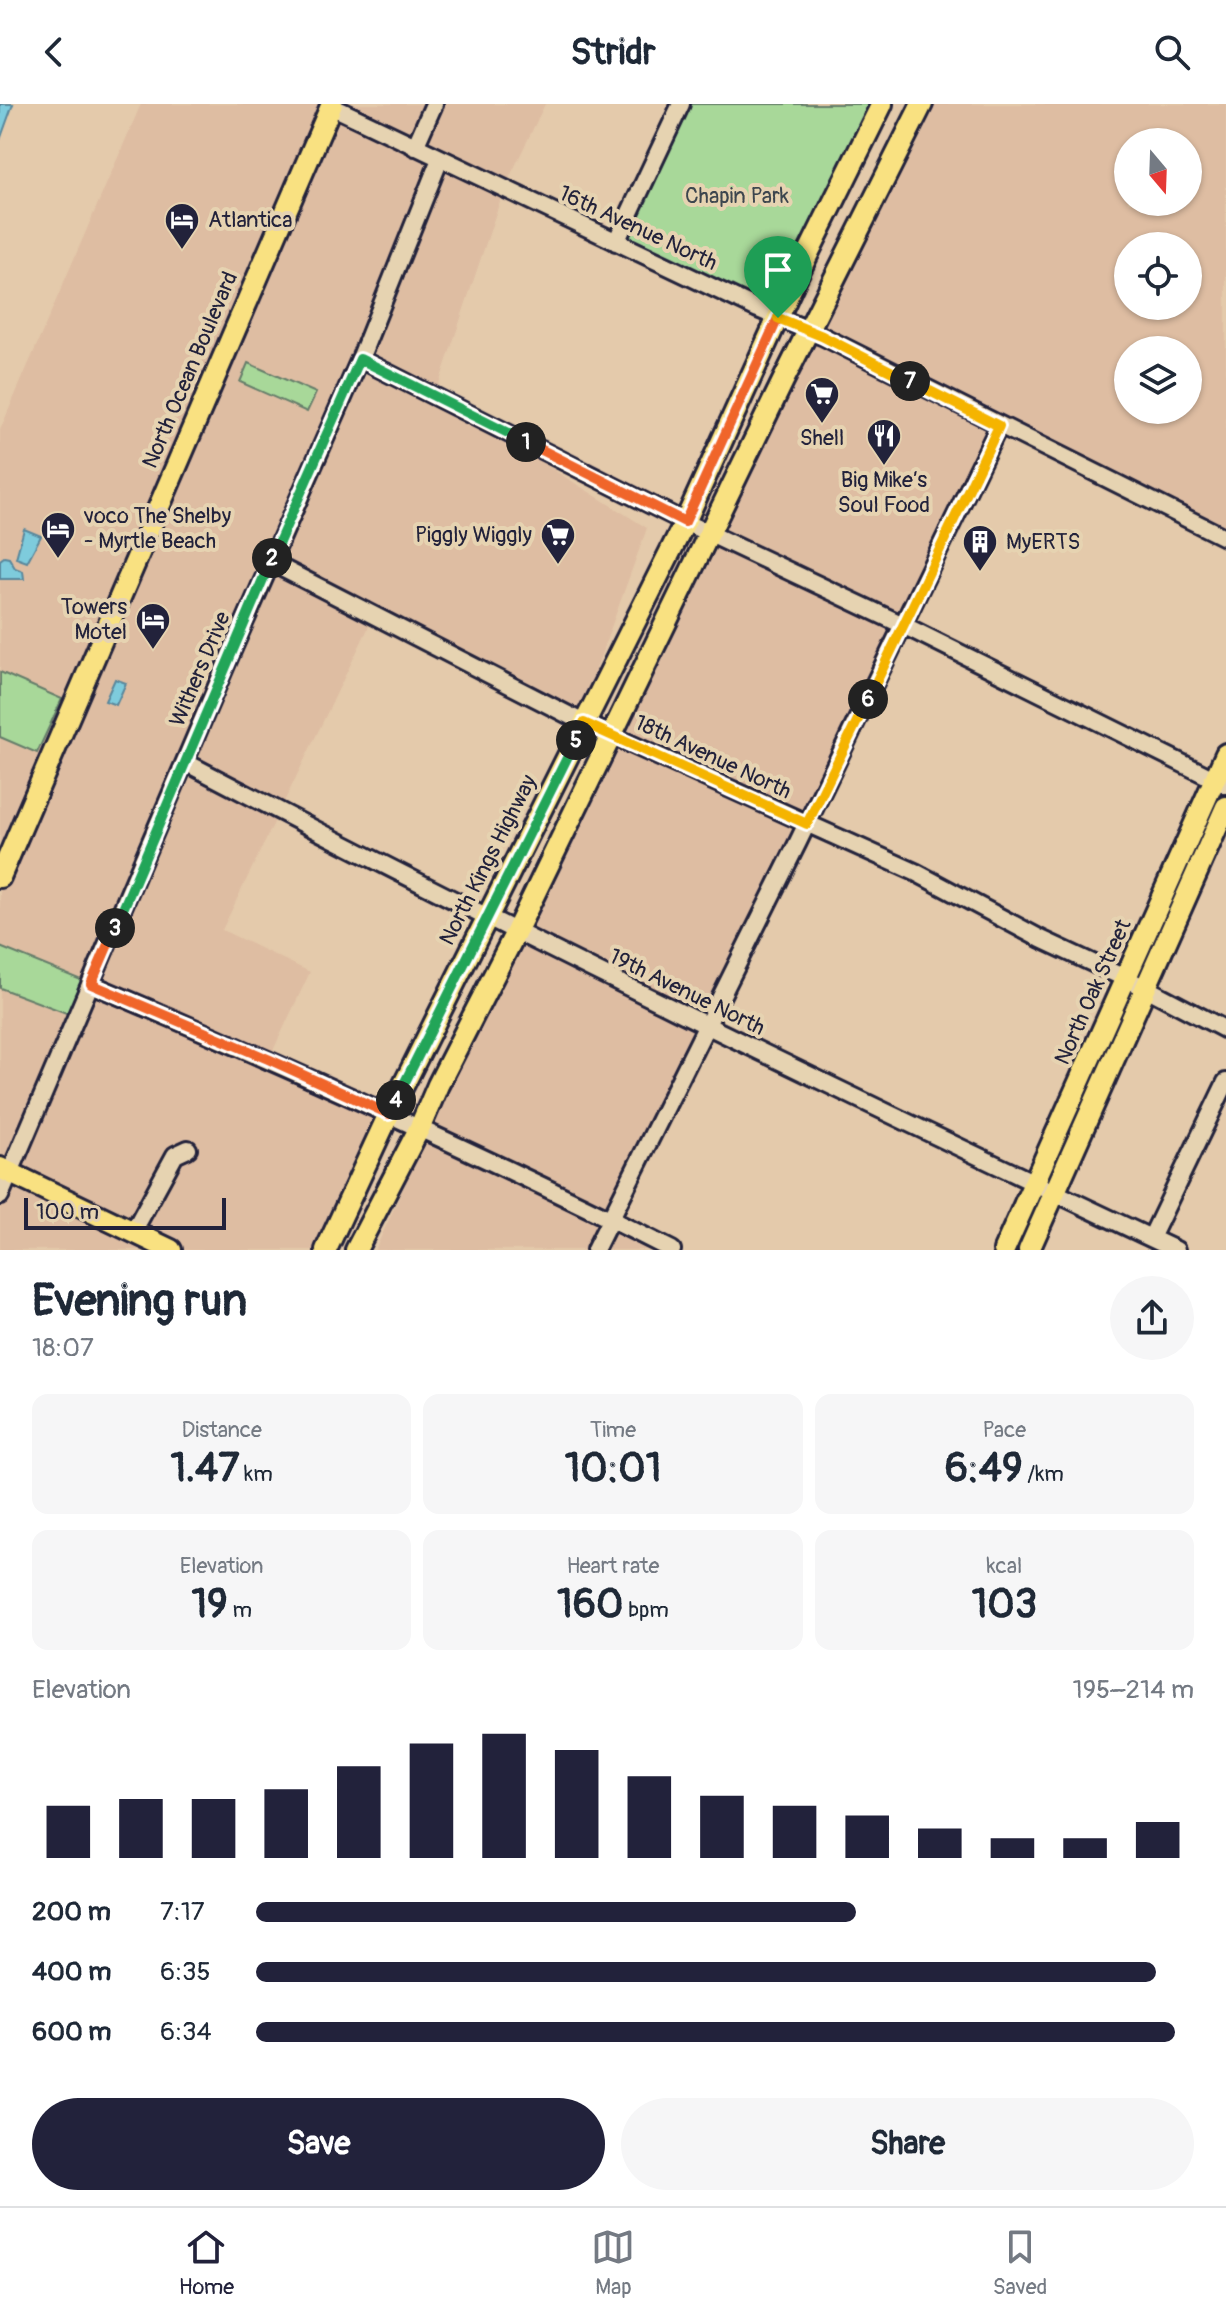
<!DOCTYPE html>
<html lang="en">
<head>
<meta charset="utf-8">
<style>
  body { margin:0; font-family:Pangolin,sans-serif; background:#f6f6f7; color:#1f2937; height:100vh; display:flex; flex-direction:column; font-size:30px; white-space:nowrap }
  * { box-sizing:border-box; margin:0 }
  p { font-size:26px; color:#747a83 }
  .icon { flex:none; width:44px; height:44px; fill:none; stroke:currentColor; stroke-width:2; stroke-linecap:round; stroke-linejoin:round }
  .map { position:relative; height:1146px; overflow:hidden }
  .drawer { display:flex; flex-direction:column; background:#fff; flex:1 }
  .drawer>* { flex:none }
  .needle { width:52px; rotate:161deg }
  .fabs { position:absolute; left:1114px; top:24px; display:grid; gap:16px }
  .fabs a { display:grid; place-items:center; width:88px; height:88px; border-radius:50%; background:#fff; box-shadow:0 2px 6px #0004; font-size:40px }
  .scale { position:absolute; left:24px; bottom:20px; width:202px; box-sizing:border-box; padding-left:8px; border:4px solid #22223b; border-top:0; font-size:22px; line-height:28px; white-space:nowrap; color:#22223b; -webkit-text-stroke:6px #e6d3b1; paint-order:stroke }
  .pin { position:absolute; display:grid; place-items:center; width:68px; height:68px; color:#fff; margin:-82px -34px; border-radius:50% 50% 50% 0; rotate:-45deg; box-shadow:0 0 8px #0007 }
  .pin .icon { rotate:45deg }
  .km { position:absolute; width:40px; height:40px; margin:-20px; border-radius:50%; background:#222; color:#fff; font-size:22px; line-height:40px; text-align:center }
  .round { display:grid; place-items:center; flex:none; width:84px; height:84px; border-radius:42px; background:#f6f6f7 }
  .summary { display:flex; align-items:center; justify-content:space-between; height:136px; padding:0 32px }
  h1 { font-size:44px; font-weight:800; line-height:60px }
  .stats { display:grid; grid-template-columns:repeat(3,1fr); gap:12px; height:136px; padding:8px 32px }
  .stats div { display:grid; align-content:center; border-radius:16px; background:#f6f6f7; text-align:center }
  .stats b { font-size:40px; font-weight:800 }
  .stats small { font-size:22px; font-weight:400 }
  .stats p { font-size:22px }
  .chart { height:224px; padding:16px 32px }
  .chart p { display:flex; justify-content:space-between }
  .chart svg { width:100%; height:144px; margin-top:8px; stroke:#22223b; stroke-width:6 }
  .action { display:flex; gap:16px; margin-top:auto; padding:16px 32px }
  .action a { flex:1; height:92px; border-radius:48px; background:#22223b; color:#fff; font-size:32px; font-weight:800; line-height:92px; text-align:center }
  .action a+a { background:#f6f6f7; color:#1f2937 }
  ul { padding:0 32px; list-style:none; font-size:26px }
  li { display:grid; grid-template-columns:128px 96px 1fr; align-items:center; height:60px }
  li i { height:20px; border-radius:10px; background:#22223b }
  header { display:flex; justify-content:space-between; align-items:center; height:104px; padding:0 32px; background:#fff; font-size:36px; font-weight:800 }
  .tabs { display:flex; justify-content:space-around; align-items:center; height:112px; border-top:2px solid #e0e1e3; background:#fff; font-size:22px; color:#747a83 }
  .tabs a { display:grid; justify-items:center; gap:4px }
  .tabs .current { color:#22223b }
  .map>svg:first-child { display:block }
  .built { fill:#debda2; fill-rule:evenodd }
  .green { fill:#a8d899; stroke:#657d6a; stroke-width:2 }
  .water { fill:#7ecbdc; stroke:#59879c; stroke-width:2 }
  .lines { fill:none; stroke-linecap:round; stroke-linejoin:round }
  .minor-casing { stroke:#22223b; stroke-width:22 }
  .major-casing { stroke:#22223b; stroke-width:26 }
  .minor { stroke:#e6d3b1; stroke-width:16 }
  .major { stroke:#f9e181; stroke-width:20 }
  .split-1-casing { stroke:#fff; stroke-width:16 }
  .split-2-casing { stroke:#fff; stroke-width:16 }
  .split-3-casing { stroke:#fff; stroke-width:16 }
  .split-4-casing { stroke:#fff; stroke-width:16 }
  .split-5-casing { stroke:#fff; stroke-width:16 }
  .split-6-casing { stroke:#fff; stroke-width:16 }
  .split-7-casing { stroke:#fff; stroke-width:16 }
  .split-8-casing { stroke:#fff; stroke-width:16 }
  .split-1 { stroke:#f0652b; stroke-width:10 }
  .split-2 { stroke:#22a559; stroke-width:10 }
  .split-3 { stroke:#22a559; stroke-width:10 }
  .split-4 { stroke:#f0652b; stroke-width:10 }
  .split-5 { stroke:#22a559; stroke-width:10 }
  .split-6 { stroke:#f5b400; stroke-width:10 }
  .split-7 { stroke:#f5b400; stroke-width:10 }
  .split-8 { stroke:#f5b400; stroke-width:10 }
  .labels { text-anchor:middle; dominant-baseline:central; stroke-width:8; stroke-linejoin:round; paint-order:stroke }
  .park-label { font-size:22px; fill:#3d464e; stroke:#e6d3b1 }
  .poi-label { font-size:22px; fill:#22223b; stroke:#e6d3b1; text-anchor:start }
  .street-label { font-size:22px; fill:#22223b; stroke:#e6d3b1 }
</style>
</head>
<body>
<header><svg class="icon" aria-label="back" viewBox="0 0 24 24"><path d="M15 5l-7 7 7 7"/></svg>Stridr<svg class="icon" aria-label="search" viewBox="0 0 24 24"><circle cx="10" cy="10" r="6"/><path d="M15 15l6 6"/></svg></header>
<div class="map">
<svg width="1226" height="1146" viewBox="0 0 1226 1146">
  <rect width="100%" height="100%" fill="#e4caab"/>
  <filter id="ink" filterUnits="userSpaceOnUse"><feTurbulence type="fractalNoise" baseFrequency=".0125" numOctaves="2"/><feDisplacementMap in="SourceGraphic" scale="16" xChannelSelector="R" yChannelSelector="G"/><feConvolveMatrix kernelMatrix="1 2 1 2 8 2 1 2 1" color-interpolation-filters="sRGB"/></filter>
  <g filter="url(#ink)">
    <!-- built -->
    <path class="built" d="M 141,0 L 545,0 L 504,85 L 435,292 L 647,424 L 580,609 L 375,510 L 222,826 L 310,868 L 269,955 L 389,1010 L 326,1146 L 0,1146 L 0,326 Z
      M 922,0 L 1226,0 L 1226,434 L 998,322 L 610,1114 L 674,1146 L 375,1146 L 611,630 ZM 1128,38 L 1188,38 L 1188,98 L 1128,98 ZM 1128,142 L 1188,142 L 1188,202 L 1128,202 ZM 1128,246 L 1188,246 L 1188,306 L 1128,306 Z"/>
    <!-- green -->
    <path class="green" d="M 681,0 L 882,0 L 778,214 L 616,138 Z
      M 248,259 L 316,289 L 307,308 L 240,278 Z
      M 0,568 L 62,595 L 37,649 L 0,633 Z
      M 0,843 L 91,880 L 77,913 L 0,884 Z"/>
    <!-- water -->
    <path class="water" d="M 0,0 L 13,0 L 0,36 Z
      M 24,425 L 41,432 L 27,458 L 16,454 Z
      M 4,453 L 9,454 L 15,464 L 23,467 L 24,475 L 0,475 L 0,456 Z
      M 115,575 L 126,579 L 116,601 L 105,597 Z"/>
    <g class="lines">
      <defs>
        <path id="minor" d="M 331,2 L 758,205 L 822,232 L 1226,434
          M 415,43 L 434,0
          M 616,138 L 681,0
          M 360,255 L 685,418 L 903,521 L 1226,681
          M 270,458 L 584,619 L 915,768 L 1041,835 L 1146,884 L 1226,926
          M 185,658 C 511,829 843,989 1176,1146
          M 91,880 C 288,963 482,1050 672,1146
          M 0,1092 L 232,547 L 360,255 L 440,55
          M 133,1128 L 175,1051 L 188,1045
          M 1151,1134 L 1226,978
          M 595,1146 L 798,738 L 999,322"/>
        <path id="major" d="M 0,773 L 332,0
          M 0,1064 L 171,1146
          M 326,1146 L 389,1010 L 685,418 L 795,176 L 882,0
          M 356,1146 L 420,1023 L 438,981 L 516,828 L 783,277 L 922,0
          M 1004,1146 L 1226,650
          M 1029,1146 L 1226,703"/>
      </defs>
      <!-- minor casing -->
      <use href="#minor" class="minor-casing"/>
      <!-- major casing -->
      <use href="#major" class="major-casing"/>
      <!-- minor -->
      <use href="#minor" class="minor"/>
      <!-- major -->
      <use href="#major" class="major"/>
    </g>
  </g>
  <g class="lines" filter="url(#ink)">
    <defs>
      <path id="split-1" d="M 526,338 L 685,418 L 778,214"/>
      <path id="split-2" d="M 272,454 L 360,255 L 526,338"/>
      <path id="split-3" d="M 115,824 L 272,454"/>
      <path id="split-4" d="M 115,824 L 91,880 L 268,955 L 389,1010 L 396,996"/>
      <path id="split-5" d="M 396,996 L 576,636"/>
      <path id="split-6" d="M 576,636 L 584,619 L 807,720 L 868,595"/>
      <path id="split-7" d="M 868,595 L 999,322 L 910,277"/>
      <path id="split-8" d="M 778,214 L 822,232 L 910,277"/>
    </defs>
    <!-- split-1 casing -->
    <use href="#split-1" class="split-1-casing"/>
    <!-- split-2 casing -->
    <use href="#split-2" class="split-2-casing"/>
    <!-- split-3 casing -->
    <use href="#split-3" class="split-3-casing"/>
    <!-- split-4 casing -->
    <use href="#split-4" class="split-4-casing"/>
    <!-- split-5 casing -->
    <use href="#split-5" class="split-5-casing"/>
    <!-- split-6 casing -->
    <use href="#split-6" class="split-6-casing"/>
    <!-- split-7 casing -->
    <use href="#split-7" class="split-7-casing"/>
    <!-- split-8 casing -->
    <use href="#split-8" class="split-8-casing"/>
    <!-- split-1 -->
    <use href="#split-1" class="split-1"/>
    <!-- split-2 -->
    <use href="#split-2" class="split-2"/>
    <!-- split-3 -->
    <use href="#split-3" class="split-3"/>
    <!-- split-4 -->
    <use href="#split-4" class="split-4"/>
    <!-- split-5 -->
    <use href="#split-5" class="split-5"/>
    <!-- split-6 -->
    <use href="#split-6" class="split-6"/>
    <!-- split-7 -->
    <use href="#split-7" class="split-7"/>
    <!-- split-8 -->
    <use href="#split-8" class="split-8"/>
  </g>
  <!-- icons -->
  <defs>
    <symbol id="hotel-pin" viewBox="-11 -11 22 30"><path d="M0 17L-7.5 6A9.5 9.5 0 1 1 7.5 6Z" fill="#22223b" stroke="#e6d3b1"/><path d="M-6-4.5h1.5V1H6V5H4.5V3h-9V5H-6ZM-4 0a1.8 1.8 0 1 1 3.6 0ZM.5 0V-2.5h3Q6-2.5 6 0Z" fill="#fff"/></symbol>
    <symbol id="supermarket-pin" viewBox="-11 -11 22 30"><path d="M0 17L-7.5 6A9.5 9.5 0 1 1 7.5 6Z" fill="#22223b" stroke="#e6d3b1"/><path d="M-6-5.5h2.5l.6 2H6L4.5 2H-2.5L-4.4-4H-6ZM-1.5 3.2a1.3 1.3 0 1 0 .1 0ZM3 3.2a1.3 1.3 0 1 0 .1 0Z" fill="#fff"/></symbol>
    <symbol id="restaurant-pin" viewBox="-11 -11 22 30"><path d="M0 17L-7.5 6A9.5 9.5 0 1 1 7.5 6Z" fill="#22223b" stroke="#e6d3b1"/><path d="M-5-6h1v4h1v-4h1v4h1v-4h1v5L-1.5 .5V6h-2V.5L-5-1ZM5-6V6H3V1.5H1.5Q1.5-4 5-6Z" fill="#fff"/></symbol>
    <symbol id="building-pin" viewBox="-11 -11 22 30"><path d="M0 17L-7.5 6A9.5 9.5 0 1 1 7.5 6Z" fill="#22223b" stroke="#e6d3b1"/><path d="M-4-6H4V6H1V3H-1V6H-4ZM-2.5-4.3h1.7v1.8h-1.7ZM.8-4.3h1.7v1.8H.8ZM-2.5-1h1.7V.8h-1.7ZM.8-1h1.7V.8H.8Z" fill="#fff"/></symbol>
  </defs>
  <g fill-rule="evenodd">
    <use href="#hotel-pin" x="162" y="96" width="40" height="54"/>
    <use href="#supermarket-pin" x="802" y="270" width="40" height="54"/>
    <use href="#restaurant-pin" x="864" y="312" width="40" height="54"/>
    <use href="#hotel-pin" x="38" y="405" width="40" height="54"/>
    <use href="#supermarket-pin" x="538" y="411" width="40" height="54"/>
    <use href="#building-pin" x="960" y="418" width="40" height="54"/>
    <use href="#hotel-pin" x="133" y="496" width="40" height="54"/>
  </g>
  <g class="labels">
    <!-- park labels -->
    <g class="park-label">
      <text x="737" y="92">Chapin Park</text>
    </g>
    <!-- poi labels -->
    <g class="poi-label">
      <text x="208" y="116">Atlantica</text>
      <text x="822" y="334" text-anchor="middle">Shell</text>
      <text x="884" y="376" text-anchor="middle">Big Mike’s<tspan x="884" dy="25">Soul Food</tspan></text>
      <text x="84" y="412">voco The Shelby<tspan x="84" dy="25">- Myrtle Beach</tspan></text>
      <text x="532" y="431" text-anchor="end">Piggly Wiggly</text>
      <text x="1006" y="438">MyERTS</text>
      <text x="127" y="503" text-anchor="end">Towers<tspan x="127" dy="25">Motel</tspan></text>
    </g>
    <!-- street labels -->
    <g class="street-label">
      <text transform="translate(638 124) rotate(25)">16th Avenue North</text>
      <text transform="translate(190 266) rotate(-67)">North Ocean Boulevard</text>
      <text transform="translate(200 565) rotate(-67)">Withers Drive</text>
      <text transform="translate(713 653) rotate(25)">18th Avenue North</text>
      <text transform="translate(488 756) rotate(-63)">North Kings Highway</text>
      <text transform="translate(687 888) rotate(26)">19th Avenue North</text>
      <text transform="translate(1093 888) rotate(-66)">North Oak Street</text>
    </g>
  </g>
</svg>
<div class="fabs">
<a><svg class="needle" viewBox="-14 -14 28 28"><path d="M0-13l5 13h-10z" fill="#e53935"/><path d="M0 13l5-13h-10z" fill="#747a83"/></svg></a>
<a><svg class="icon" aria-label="locate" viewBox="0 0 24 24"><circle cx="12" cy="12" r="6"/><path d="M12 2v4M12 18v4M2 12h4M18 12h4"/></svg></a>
<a><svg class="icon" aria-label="layers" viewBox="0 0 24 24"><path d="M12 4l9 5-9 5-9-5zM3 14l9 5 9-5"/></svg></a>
</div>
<div class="scale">100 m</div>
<div class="pin" style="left:778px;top:214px;background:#1e9e55"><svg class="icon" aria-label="arrive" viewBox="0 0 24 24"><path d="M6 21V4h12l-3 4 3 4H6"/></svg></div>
<b class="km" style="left:526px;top:338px">1</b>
<b class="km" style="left:272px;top:454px">2</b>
<b class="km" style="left:115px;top:824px">3</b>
<b class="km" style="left:396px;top:996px">4</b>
<b class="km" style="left:576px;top:636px">5</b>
<b class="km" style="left:868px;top:595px">6</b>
<b class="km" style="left:910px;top:277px">7</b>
</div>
<section class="drawer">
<div class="summary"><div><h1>Evening run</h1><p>18:07</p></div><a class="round"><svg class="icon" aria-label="share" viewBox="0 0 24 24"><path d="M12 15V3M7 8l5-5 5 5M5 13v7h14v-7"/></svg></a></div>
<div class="stats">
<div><p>Distance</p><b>1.47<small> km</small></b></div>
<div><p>Time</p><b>10:01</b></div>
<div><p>Pace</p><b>6:49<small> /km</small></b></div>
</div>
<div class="stats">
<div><p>Elevation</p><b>19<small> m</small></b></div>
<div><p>Heart rate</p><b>160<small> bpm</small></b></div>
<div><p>kcal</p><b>103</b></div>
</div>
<div class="chart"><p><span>Elevation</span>195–214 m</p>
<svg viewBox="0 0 160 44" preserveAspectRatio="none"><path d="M5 44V28M15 44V26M25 44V26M35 44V23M45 44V16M55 44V9M65 44V6M75 44V11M85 44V19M95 44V25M105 44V28M115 44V31M125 44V35M135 44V38M145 44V38M155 44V33"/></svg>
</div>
<ul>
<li><b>200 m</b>7:17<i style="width:64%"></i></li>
<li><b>400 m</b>6:35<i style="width:96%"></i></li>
<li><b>600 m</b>6:34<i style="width:98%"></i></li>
</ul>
<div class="action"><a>Save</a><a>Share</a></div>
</section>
<nav class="tabs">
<a class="current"><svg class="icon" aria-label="home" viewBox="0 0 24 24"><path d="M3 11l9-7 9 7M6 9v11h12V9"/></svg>Home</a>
<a><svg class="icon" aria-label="map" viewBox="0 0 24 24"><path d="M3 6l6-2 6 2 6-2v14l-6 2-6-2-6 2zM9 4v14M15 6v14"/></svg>Map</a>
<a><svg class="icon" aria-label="saved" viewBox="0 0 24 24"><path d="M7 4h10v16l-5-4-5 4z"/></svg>Saved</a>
</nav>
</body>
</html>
